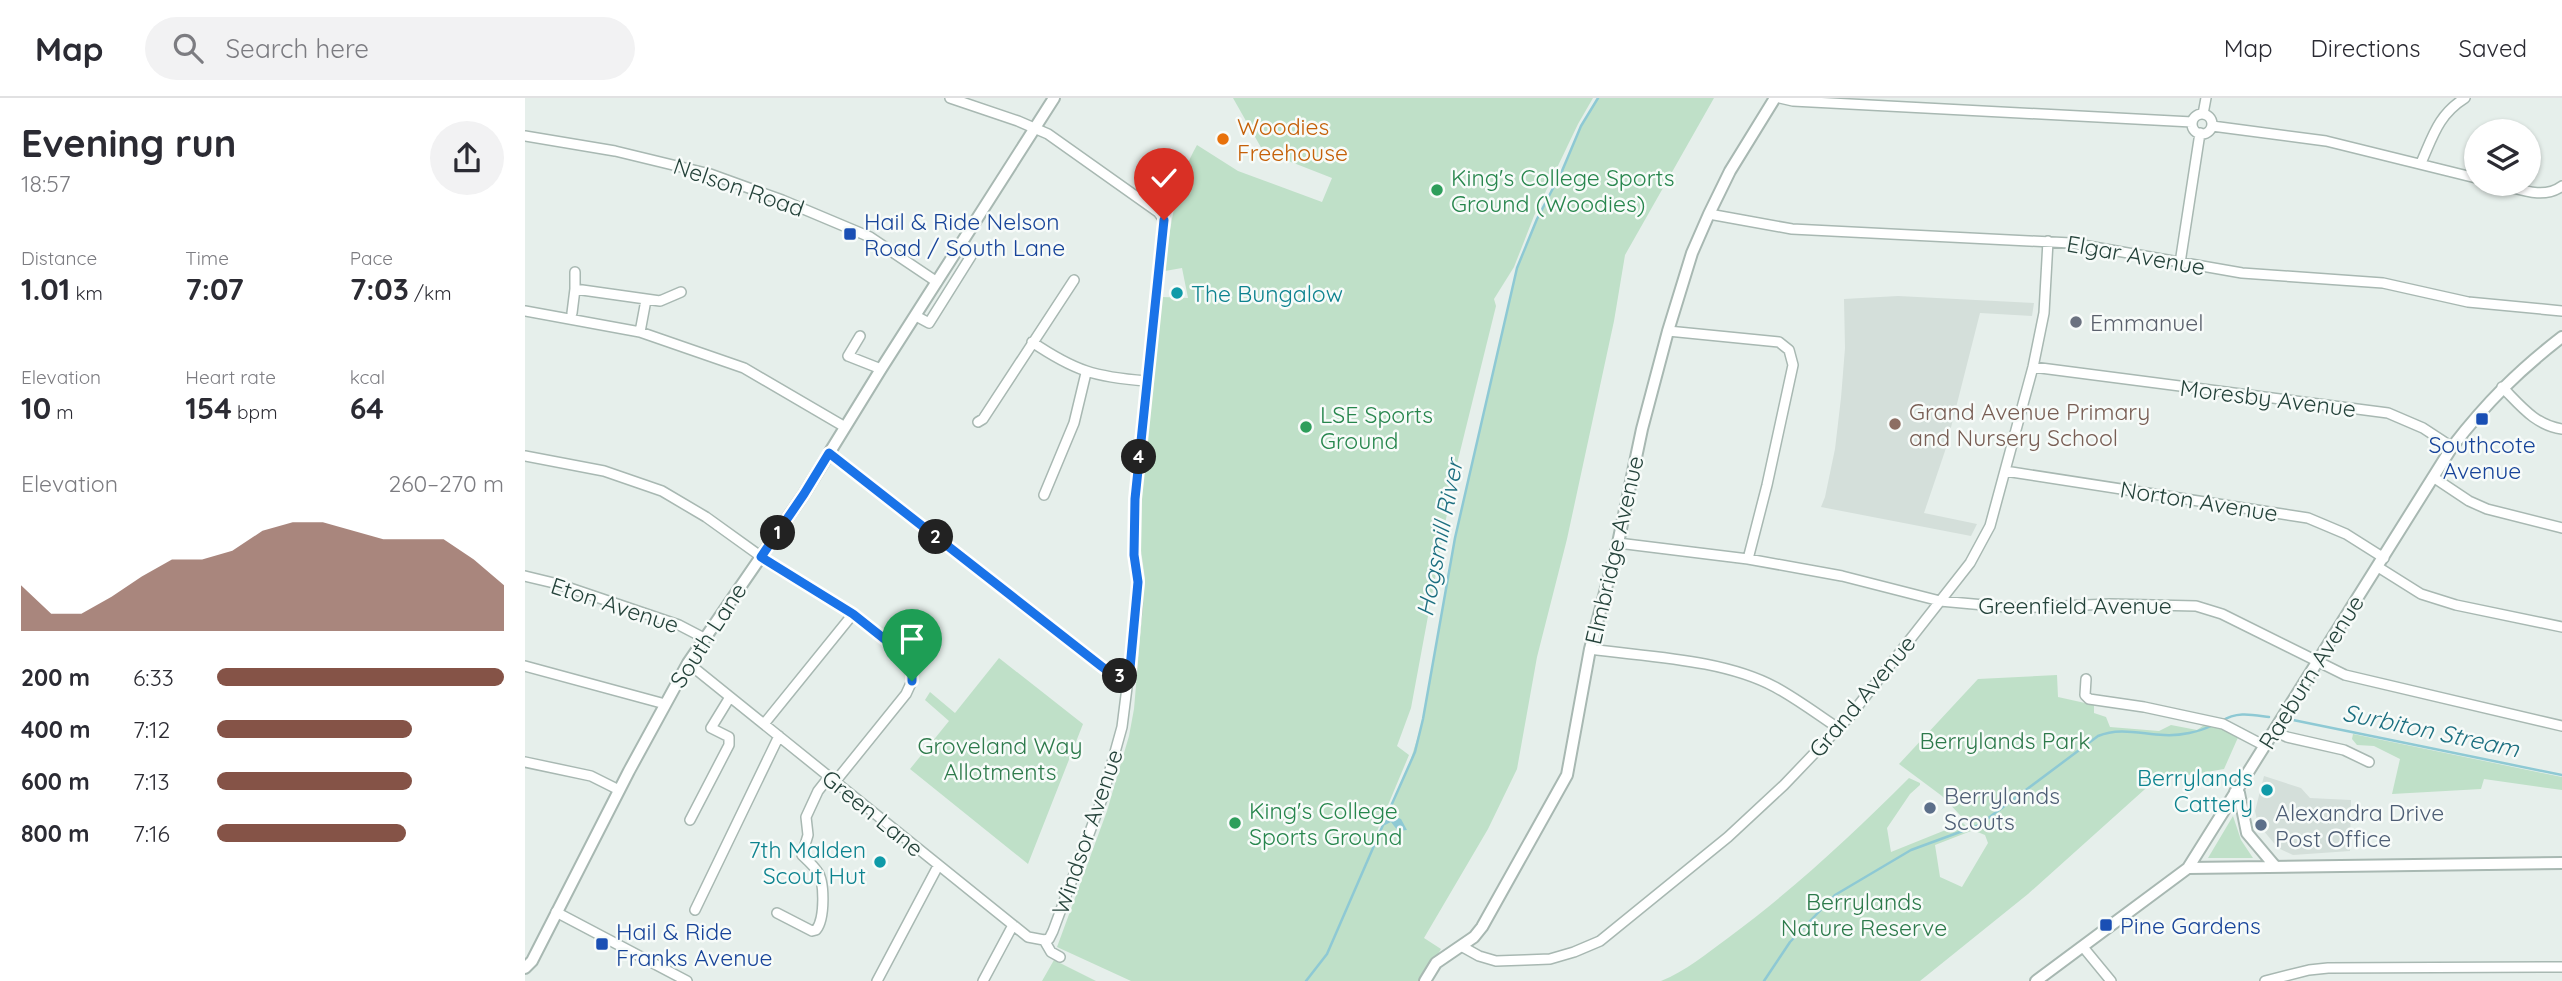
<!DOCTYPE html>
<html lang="en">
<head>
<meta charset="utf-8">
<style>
  body { margin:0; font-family:Quicksand,sans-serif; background:#f2f2f3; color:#2b2b33; height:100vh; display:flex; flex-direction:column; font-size:26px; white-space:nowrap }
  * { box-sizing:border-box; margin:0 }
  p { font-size:23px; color:#7c7c81 }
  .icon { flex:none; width:38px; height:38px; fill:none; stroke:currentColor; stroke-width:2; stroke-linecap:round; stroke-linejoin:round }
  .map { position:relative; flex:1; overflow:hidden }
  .drawer { display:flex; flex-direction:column; background:#fff; width:525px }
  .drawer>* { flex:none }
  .buttons { position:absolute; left:1939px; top:21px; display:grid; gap:14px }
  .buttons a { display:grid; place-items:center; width:77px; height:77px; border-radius:50%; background:#fff; box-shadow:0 2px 5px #0004; font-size:35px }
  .pin { position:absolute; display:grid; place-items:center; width:60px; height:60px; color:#fff; margin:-72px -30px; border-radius:50% 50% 50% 0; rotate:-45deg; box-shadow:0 0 7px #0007 }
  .pin .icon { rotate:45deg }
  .km { position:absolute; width:35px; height:35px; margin:-18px; border-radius:50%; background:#222; color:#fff; font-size:19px; line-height:35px; text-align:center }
  .round { display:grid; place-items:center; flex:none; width:74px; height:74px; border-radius:37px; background:#f2f2f3 }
  .summary { display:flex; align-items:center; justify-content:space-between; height:119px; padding:0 21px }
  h1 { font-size:38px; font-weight:700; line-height:52px }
  .figures { display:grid; grid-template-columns:repeat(3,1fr); gap:10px; height:119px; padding:7px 21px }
  .figures div { display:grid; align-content:center }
  .figures b { font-size:30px; font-weight:700 }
  .figures small { font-size:19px; font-weight:400 }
  .figures p { font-size:19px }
  .chart { height:196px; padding:14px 21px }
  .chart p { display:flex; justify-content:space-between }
  .chart svg { width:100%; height:126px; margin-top:7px; fill:#855347; opacity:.7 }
  ul { padding:0 21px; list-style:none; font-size:23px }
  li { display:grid; grid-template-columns:112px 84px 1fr; align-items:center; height:52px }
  li i { height:18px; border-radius:9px; background:#855347 }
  header { display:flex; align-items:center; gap:42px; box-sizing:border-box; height:98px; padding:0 35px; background:#fff; border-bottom:2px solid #e1e1e2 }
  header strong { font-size:33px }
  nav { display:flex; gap:38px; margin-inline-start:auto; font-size:24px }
  .search { width:490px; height:63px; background:#f2f2f3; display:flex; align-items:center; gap:18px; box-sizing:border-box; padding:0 24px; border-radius:38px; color:#7c7c81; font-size:26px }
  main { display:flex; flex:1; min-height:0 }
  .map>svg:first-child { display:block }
  .built { fill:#d4dfda }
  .green { fill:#bfe0c8 }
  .water { fill:#8ec9d4 }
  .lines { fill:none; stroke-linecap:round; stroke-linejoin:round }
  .stream { stroke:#8ec9d4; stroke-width:2.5 }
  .minor-casing { stroke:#a8b8b2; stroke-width:12 }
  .tertiary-casing { stroke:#a8b8b2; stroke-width:14 }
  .minor { stroke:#fff; stroke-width:9 }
  .tertiary { stroke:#fff; stroke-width:10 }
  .route-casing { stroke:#fff; stroke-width:14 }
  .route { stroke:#1a73e8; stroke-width:9 }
  .food-dot { fill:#e8710a; stroke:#f7fbf9; stroke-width:2.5 }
  .leisure-dot { fill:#2e9e5b; stroke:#f7fbf9; stroke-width:2.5 }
  .transit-dot { fill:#1a4fb4; stroke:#f7fbf9; stroke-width:2.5 }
  .culture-dot { fill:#0f9aa8; stroke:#f7fbf9; stroke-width:2.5 }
  .worship-dot { fill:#6b7280; stroke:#f7fbf9; stroke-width:2.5 }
  .education-dot { fill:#8d6e63; stroke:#f7fbf9; stroke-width:2.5 }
  .service-dot { fill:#5c6f8a; stroke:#f7fbf9; stroke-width:2.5 }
  .labels { text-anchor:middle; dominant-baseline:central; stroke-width:5; stroke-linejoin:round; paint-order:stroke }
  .food-label { font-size:23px; fill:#c56008; stroke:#f7fbf9; text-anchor:start }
  .leisure-label { font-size:23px; fill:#27864d; stroke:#f7fbf9; text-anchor:start }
  .street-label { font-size:23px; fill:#24423a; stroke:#f7fbf9 }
  .transit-label { font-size:23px; fill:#164399; stroke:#f7fbf9; text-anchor:start }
  .culture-label { font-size:23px; fill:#0d838f; stroke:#f7fbf9; text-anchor:end }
  .worship-label { font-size:23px; fill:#5b616d; stroke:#f7fbf9; text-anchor:start }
  .education-label { font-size:23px; fill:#785e54; stroke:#f7fbf9; text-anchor:start }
  .park-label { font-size:23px; fill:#2d7a4b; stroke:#f7fbf9 }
  .service-label { font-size:23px; fill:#4e5e75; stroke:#f7fbf9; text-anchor:start }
  .water-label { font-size:24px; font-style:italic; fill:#1c6f80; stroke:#f7fbf9 }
</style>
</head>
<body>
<header>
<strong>Map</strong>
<div class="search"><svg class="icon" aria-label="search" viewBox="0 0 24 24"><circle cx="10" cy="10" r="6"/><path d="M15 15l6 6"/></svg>Search here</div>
<nav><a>Map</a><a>Directions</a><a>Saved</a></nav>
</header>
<main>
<section class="drawer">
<div class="summary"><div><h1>Evening run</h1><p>18:57</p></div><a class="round"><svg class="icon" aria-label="share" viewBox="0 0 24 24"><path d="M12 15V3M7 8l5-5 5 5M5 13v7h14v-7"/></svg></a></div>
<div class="figures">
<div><p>Distance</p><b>1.01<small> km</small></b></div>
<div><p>Time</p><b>7:07</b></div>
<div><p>Pace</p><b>7:03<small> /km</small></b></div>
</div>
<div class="figures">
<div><p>Elevation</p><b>10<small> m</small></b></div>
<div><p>Heart rate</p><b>154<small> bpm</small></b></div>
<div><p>kcal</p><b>64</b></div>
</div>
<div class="chart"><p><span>Elevation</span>260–270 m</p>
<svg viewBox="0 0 160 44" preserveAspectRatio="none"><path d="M0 44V28L10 38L20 38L30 32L40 25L50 19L60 19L70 16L80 9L90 6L100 6L110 9L120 12L130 12L140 12L150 19L160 28V44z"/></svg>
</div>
<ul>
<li><b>200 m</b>6:33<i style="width:100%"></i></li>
<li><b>400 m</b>7:12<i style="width:68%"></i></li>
<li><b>600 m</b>7:13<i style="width:68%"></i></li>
<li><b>800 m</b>7:16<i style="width:66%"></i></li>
</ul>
</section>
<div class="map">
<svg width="2037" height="883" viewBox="0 0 2037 883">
  <rect width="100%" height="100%" fill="#e6efeb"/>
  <!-- built -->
  <path class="built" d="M 1373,198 L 1509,205 L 1507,218 L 1455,215 L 1420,353 L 1399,415 L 1452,426 L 1446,438 L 1296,409 L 1300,399 L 1310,351 L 1316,300 L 1320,250 L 1319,201 Z
    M 1739,678 L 1776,690 L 1785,700 L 1826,702 L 1825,753 L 1768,757 L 1753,750 L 1733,726 L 1730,713 Z"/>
  <!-- green -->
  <path class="green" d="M 708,0 L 1068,0 L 1053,26 L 1009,118 L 989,169 L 969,201 L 971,208 L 929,378 L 886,610 L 872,648 L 884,657 L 850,738 L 852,740 L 884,667 L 898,622 L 930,440 L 992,170 L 1013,118 L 1037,73 L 1056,28 L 1073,0 L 1189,0 L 1100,157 L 1089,223 L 1042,441 L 1012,559 L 992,671 L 963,731 L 899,840 L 916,851 L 897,883 L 606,883 L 532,849 L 582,713 L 604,638 L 609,611 L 620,481 L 613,431 L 616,376 L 637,199 L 663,200 L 657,170 L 640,173 C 645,129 650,86 672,47 L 713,73 L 797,104 L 807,80 L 738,53 Z
    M 474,560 L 558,626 L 503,766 L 385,671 L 424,623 L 400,602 L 405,594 L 430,615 Z
    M 1532,577 L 1533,599 L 1569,607 L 1569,615 L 1581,619 L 1585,629 L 1634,633 L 1646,627 L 1672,632 L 1685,623 L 1715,635 L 1699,671 L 1629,683 L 1503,796 L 1395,883 L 1136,883 C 1161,873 1181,856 1203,840 C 1268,792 1327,737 1384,680 L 1395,685 L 1395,687 L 1385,696 L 1362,730 L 1366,754 L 1438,725 L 1446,733 L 1410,747 L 1415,779 L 1437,789 L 1463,745 L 1460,737 L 1450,733 L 1417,698 L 1374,666 L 1453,581 Z
    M 1828,636 L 2037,679 L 2037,692 L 1959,681 L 1956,691 L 1867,696 L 1875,661 L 1849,648 L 1832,647 L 1827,641 Z
    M 1708,718 L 1716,742 L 1728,760 L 1683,760 Z
    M 529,862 L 571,883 L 517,883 Z"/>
  <!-- water -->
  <path class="water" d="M 865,711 L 866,717 L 876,721 L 882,732 L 873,733 L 866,724 L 858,728 Z"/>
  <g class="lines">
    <!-- stream -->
    <path class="stream" d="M 1768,622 L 2037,677
      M 1697,623 C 1712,613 1728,617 1744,619
      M 862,717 L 890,654 L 898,621 L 930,440 L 992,170 L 1012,121 L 1037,73 L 1056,28 L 1073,0
      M 781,883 L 802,856 L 858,727
      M 1239,883 L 1265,844 L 1310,797 L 1386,752 L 1454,727 L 1573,638 C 1595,629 1616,636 1639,637 C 1655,638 1674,634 1688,627"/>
    <defs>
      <path id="minor" d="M 425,0 L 493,23 L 523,36 L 633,114 L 639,122 L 610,401 L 609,457 L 613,484 L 612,510 L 597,629 L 577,701 L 528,833 L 524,841 L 519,842
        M 1255,0 L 1268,3 L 1667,24
        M 1678,16 L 1681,0
        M1667 26a10 10 0 1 1 20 0a10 10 0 1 1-20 0Z
        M 1687,28 L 1801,43 L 1951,80
        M 0,38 L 90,53 L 185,76 L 257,102 L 345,139 L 412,184
        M 1896,65 C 1908,38 1913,17 1940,0
        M 1974,86 C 1995,91 2018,102 2037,88
        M 1184,116 L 1267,131 L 1546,145 L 1717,175 L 1858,185 L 1943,204 L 2037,213
        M 1655,165 L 1675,35
        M 50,174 L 50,191 L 135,203 L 156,194
        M 0,213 L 115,234 L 219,270 L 320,329
        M 47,215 L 50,191
        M 391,218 L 404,225 L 446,158 L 434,150
        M 1143,233 L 1254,244 L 1264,252 L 1268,267 L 1242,387 L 1223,461
        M 115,234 L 121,202
        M 335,238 L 323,258 L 356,271
        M 507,244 C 550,273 570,279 621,283
        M 1508,269 L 1863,315 L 1898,330 L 1927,349
        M 1977,289 C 1996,308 2010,327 2037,331
        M 453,324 L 458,321 L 549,182
        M 304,355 L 576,568 L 588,577 L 604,581
        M 0,358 L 79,373 L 137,393 L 181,419 L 245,465 L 328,516 L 371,551 L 382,561 L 387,572 L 387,583 L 381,596 L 310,684
        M 1480,373 L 1783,420 L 1821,436 L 1859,460
        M 1908,379 L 1944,403 L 1962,411 L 2037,430
        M 519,397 L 549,325 L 561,275
        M 1093,445 L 1223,461 L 1317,478 L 1415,503 L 1492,510 L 1585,506 L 1671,508 L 1697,516 L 1820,577 L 2037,628
        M 1853,469 L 1896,496 L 1931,507 L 2037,529
        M 0,478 L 33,486 L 154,527 L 179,540
        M 1065,551 C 1123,559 1198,561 1250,589 C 1272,601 1292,616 1313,630
        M 163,565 L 503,839 L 519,842 L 526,854 L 535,859
        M 0,568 L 140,606
        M 1561,581 L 1560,597 L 1564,601 L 1619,609 L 1698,626 L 1740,648
        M 239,626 L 328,516
        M 1749,633 L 1762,639 L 1819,652 L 1844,664
        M 0,664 L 66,678 L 94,692
        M 165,722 L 204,647 L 204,639 L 186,630 L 205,599
        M 170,812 L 254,638
        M 31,814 L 162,883
        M 252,815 L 287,833 L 291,832 C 300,821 300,783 292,773 C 288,767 282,762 277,757 L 283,737 L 281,719 L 293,693 L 304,679
        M 936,848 L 954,858 L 971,863 L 1000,862 L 1025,861 L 1049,854 L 1075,843 L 1203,739 L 1259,687 L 1325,618 L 1445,465 L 1465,428 L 1508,269 L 1519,215 L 1523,143
        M 1558,849 L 1586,883
        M 352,883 L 413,768
        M 458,883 L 488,827
        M 1740,883 L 1784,872 L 1803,870 L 2037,869"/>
      <path id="tertiary" d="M 1710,694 L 1714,695 L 1722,735 L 1749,767
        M 1663,770 L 2037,765
        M 0,870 L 7,863 L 104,673 L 163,565 L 279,396 L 356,271 L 529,0
        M 900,883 L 911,865 L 949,839 L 957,829 L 1042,677 L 1065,551 L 1093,445 L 1117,331 L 1143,233 L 1167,155 L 1184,116 L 1205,73 L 1250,0
        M 1511,883 L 1663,770 L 1927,349 C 1962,304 1993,273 2037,239"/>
    </defs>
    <!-- minor casing -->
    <use href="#minor" class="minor-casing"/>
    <!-- tertiary casing -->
    <use href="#tertiary" class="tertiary-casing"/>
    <!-- minor -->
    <use href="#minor" class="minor"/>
    <!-- tertiary -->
    <use href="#tertiary" class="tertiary"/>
  </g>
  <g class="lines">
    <defs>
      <path id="route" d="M 387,583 L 387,572 L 382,561 L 372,551 L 328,516 L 236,459 L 279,396 L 304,355 L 576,568 L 588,577 L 604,581 L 613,484 L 609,457 L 610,401 L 639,122"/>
    </defs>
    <!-- route casing -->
    <use href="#route" class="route-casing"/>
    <!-- route -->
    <use href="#route" class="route"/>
  </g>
  <!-- markers -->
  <circle class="food-dot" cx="698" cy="41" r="7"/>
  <g class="leisure-dot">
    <circle cx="912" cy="92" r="7"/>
    <circle cx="781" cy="329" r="7"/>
    <circle cx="710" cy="725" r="7"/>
  </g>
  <g class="transit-dot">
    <rect x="318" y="129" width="14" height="14" rx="3.5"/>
    <rect x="1950" y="314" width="14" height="14" rx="3.5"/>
    <rect x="1574" y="820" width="14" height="14" rx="3.5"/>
    <rect x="70" y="839" width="14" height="14" rx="3.5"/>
  </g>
  <g class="culture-dot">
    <circle cx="652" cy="195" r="7"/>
    <circle cx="1742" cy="692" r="7"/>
    <circle cx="355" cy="764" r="7"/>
  </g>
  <circle class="worship-dot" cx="1551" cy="224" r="7"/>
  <circle class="education-dot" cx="1370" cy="326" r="7"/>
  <g class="service-dot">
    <circle cx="1405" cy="710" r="7"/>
    <circle cx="1736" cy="727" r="7"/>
  </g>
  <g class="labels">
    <!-- food labels -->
    <g class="food-label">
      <text x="712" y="28">Woodies<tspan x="712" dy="26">Freehouse</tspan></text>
    </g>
    <!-- leisure labels -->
    <g class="leisure-label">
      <text x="926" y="79">King's College Sports<tspan x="926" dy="26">Ground (Woodies)</tspan></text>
      <text x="795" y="316">LSE Sports<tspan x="795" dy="26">Ground</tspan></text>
      <text x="724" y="712">King's College<tspan x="724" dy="26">Sports Ground</tspan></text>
    </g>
    <!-- street labels -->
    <g class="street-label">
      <text transform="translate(214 89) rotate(19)">Nelson Road</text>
      <text transform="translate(1611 157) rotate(10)">Elgar Avenue</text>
      <text transform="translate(1743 300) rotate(7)">Moresby Avenue</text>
      <text transform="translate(1674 403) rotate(9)">Norton Avenue</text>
      <text transform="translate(1089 452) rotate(-77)">Elmbridge Avenue</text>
      <text transform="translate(90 507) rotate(18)">Eton Avenue</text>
      <text x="1550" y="507">Greenfield Avenue</text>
      <text transform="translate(183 537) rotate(-57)">South Lane</text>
      <text transform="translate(1786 574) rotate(-58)">Raeburn Avenue</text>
      <text transform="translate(1337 598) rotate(-50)">Grand Avenue</text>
      <text transform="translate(348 715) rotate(39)">Green Lane</text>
      <text transform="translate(562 734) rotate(-71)">Windsor Avenue</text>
    </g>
    <!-- transit labels -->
    <g class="transit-label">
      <text x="339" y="123">Hail &amp; Ride Nelson<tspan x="339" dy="26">Road / South Lane</tspan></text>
      <text x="1957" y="346" text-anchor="middle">Southcote<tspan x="1957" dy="26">Avenue</tspan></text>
      <text x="1595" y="827">Pine Gardens</text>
      <text x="91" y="833">Hail &amp; Ride<tspan x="91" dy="26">Franks Avenue</tspan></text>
    </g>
    <!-- culture labels -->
    <g class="culture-label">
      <text x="666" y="195" text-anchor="start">The Bungalow</text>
      <text x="1728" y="679">Berrylands<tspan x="1728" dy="26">Cattery</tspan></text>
      <text x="341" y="751">7th Malden<tspan x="341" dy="26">Scout Hut</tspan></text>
    </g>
    <!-- worship labels -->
    <g class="worship-label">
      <text x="1565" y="224">Emmanuel</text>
    </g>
    <!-- education labels -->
    <g class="education-label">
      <text x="1384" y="313">Grand Avenue Primary<tspan x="1384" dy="26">and Nursery School</tspan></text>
    </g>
    <!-- park labels -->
    <g class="park-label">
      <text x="1480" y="642">Berrylands Park</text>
      <text x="475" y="647">Groveland Way<tspan x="475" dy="26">Allotments</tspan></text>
      <text x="1339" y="803">Berrylands<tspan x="1339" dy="26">Nature Reserve</tspan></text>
    </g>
    <!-- service labels -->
    <g class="service-label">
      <text x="1419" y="697">Berrylands<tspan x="1419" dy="26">Scouts</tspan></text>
      <text x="1750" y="714">Alexandra Drive<tspan x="1750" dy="26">Post Office</tspan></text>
    </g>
    <!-- water labels -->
    <g class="water-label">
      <text transform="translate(914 440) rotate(-79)">Hogsmill River</text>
      <text transform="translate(1906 632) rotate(12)">Surbiton Stream</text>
    </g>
  </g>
</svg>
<div class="buttons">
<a><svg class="icon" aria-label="layers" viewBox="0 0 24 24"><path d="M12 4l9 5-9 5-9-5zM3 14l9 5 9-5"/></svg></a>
</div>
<div class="pin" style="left:387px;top:583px;background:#1e9e55"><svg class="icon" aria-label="arrive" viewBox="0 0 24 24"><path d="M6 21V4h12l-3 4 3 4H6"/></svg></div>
<div class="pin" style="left:639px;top:122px;background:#d93025"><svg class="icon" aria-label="check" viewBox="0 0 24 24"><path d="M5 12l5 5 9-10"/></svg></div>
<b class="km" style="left:253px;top:435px">1</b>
<b class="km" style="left:411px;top:439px">2</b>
<b class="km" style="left:595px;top:578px">3</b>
<b class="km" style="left:614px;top:359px">4</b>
</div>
</main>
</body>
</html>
